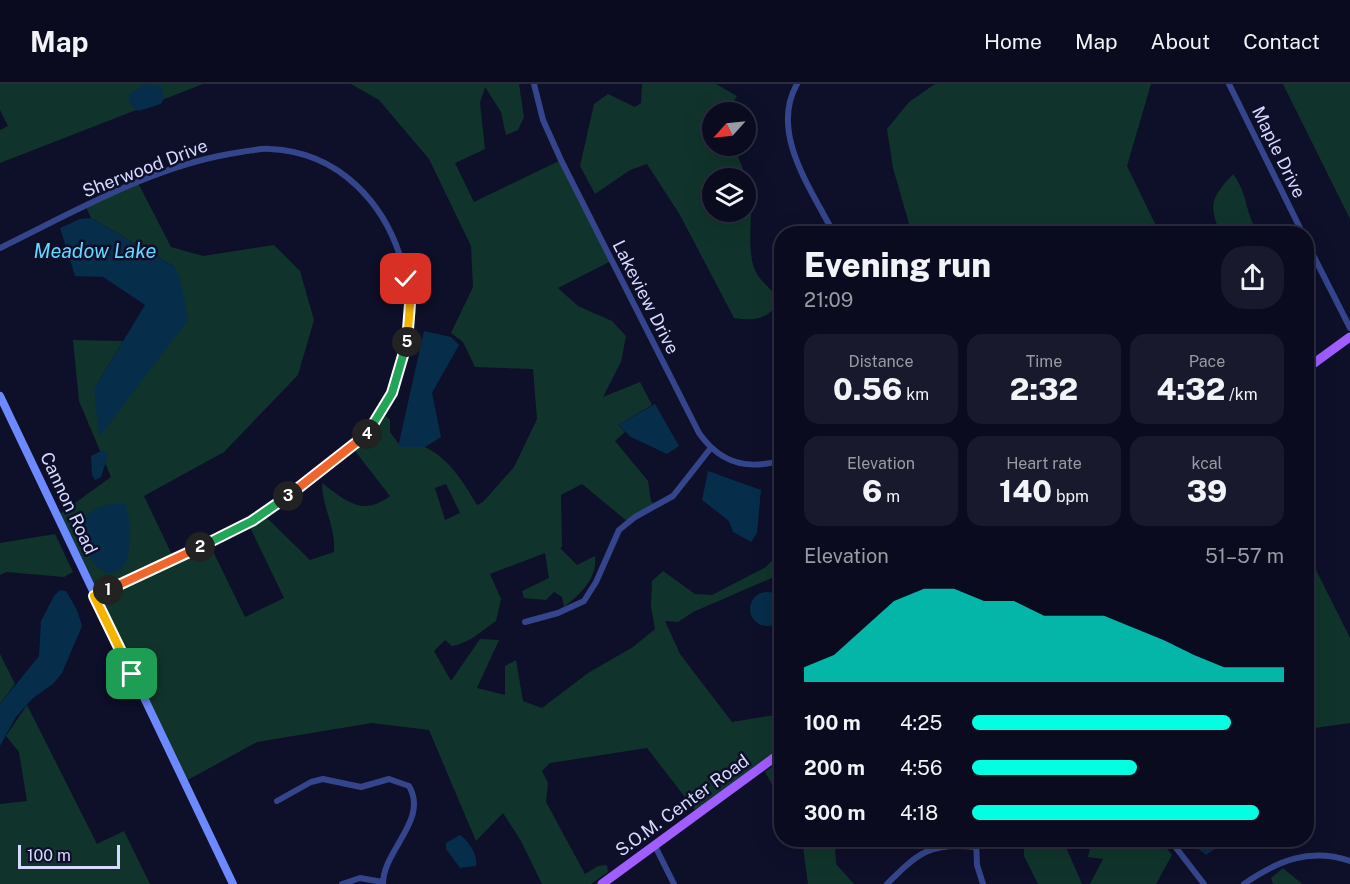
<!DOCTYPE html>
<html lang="en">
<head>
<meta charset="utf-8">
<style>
  body { margin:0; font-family:"Public Sans",sans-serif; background:#18192c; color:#f1f3f6; height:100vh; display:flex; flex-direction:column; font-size:22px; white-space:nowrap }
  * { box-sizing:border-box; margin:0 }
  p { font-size:20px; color:#999ba4 }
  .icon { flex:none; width:33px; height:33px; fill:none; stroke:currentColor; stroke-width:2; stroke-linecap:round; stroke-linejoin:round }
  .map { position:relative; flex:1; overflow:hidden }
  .details { position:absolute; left:774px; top:142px; width:540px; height:621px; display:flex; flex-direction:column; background:#0a0b1f; border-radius:24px; box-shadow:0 6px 24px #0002,0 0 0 2px #2a2b3d }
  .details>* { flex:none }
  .needle { width:39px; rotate:243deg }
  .controls { position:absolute; left:702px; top:18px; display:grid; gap:12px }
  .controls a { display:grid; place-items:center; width:54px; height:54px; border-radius:50%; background:#0a0b1f; box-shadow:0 6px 24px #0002,0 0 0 2px #2a2b3d; font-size:30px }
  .scale { position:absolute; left:18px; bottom:15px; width:102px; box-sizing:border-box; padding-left:6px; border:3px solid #d6daff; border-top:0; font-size:16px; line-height:21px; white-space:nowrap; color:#d6daff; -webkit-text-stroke:4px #0e0f29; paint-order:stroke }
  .pin { position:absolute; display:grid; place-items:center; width:51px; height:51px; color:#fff; margin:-26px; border-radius:12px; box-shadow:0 3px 9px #0006 }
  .km { position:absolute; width:30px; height:30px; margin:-15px; border-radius:50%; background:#222; color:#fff; font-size:16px; line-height:30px; text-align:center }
  .round { display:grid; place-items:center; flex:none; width:63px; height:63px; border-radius:24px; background:#18192c }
  .headline { display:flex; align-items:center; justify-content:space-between; height:102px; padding:0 30px }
  h1 { font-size:33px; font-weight:800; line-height:45px }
  .stats { display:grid; grid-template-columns:repeat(3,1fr); gap:9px; height:102px; padding:6px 30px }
  .stats div { display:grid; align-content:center; border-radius:15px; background:#18192c; text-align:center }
  .stats b { font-size:30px; font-weight:800 }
  .stats small { font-size:16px; font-weight:400 }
  .stats p { font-size:16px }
  .chart { height:168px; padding:12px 30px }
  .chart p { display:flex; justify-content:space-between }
  .chart svg { width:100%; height:108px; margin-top:6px; fill:#02ffe2; opacity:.7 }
  ul { padding:0 30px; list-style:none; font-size:20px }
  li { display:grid; grid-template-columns:96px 72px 1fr; align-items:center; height:45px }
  li i { height:15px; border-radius:8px; background:#02ffe2 }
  header { display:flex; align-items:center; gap:36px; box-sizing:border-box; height:84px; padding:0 30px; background:#0a0b1f; border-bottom:2px solid #2a2b3d }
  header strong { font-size:28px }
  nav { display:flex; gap:33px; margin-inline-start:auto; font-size:21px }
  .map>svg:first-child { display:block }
  .green { fill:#10342b; fill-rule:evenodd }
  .water { fill:#062d4a }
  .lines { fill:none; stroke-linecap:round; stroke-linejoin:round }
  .minor { stroke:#35458c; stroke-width:6 }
  .secondary { stroke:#6d89ff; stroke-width:8 }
  .primary { stroke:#a05dff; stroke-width:9 }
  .split-1-casing { stroke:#fff; stroke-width:12 }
  .split-2-casing { stroke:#fff; stroke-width:12 }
  .split-3-casing { stroke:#fff; stroke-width:12 }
  .split-4-casing { stroke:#fff; stroke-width:12 }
  .split-5-casing { stroke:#fff; stroke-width:12 }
  .split-6-casing { stroke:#fff; stroke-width:12 }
  .split-1 { stroke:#f5b400; stroke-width:8 }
  .split-2 { stroke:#f0652b; stroke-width:8 }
  .split-3 { stroke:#22a559; stroke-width:8 }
  .split-4 { stroke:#f0652b; stroke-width:8 }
  .split-5 { stroke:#22a559; stroke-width:8 }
  .split-6 { stroke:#f5b400; stroke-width:8 }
  .labels { text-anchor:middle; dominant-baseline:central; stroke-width:5; stroke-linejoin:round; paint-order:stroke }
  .street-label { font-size:18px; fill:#d6daff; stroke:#0e0f29 }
  .water-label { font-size:20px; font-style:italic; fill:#64d9ff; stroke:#0e0f29 }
</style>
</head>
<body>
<header>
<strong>Map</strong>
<nav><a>Home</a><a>Map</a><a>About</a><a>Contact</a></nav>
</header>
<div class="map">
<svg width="1350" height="800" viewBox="0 0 1350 800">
  <rect width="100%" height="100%" fill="#0e0f29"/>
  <!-- green -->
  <path class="green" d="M 0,0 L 203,0 L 0,79 L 0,46 L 8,42 L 0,26 Z
    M 351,0 L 519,0 L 524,33 L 518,46 L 506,51 L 501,28 L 485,3 L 480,19 L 485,65 L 455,79 L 474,118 L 561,76 L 611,177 L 558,204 L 578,222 L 612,237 L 626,252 L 621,278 L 603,313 L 640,298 L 652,321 L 618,341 L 625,348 L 615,357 L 648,397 L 651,417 L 657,422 L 628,438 L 582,400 L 561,411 L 562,463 L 560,464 L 577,481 L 595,472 C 598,494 580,511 564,523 L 562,513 L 554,508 L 546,516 L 524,514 L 522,507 L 549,494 L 545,469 L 490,490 L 501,515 L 496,537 C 481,547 470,559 452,562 L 445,556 L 434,567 L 451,597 L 480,555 L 499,556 L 477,604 L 505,611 L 505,582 L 516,576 L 523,617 L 542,624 L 588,589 L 633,563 L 655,545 L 651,523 L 652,497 L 663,487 L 695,510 L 712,511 L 766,483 L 781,467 L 781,490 L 693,528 L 678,538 L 665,537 L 680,570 L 732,638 L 781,630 L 781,668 L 698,730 L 647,664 L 550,679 L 542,687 L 548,699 L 546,718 L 585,790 L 598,782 L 607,781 L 608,788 L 591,800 L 542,800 L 521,757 L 503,729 L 476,757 L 429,646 L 372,639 L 257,658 L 184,698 L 57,432 L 111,393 L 79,317 L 73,256 L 123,257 L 94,305 L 175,183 L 91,134 L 86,123 L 138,99 L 171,163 L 203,172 L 274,161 L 300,187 L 314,236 L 298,291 L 224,368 L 144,412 L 174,475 L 209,459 L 245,533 L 284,514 L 248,439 L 263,430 L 310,476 L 334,468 C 336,443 322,423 322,399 C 346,417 362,433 390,412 L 355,367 L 386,332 L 390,336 L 390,348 L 399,360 C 407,361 420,360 427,364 C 450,376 464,399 477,421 L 483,418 L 514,383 L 537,335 L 533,285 L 475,283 L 463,258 L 451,249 L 473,203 L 471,162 L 429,75 L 379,16 ZM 446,400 L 460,429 L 445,436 L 435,404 Z
    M 642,0 L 716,0 L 737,12 L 727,28 L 712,28 L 712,62 L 733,62 C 742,80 749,99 751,120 C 752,140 746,171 757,190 C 763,200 774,206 780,219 C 764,236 756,237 734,234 L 680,131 L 647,80 L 630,86 L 595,110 L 580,82 L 594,20 L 608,10 L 635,23 L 641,19 ZM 712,94 L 746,94 L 746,128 L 712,128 Z
    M 935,0 L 1151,0 L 1127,82 L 1160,150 L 912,150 L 893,84 L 887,45 L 909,18 Z
    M 1283,0 L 1350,0 L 1350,135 Z
    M 1233,90 C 1248,109 1245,131 1259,150 L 1220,149 C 1208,119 1212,113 1233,90 Z
    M 55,450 L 73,488 L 64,493 L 6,488 L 0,491 L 0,459 Z
    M 1307,468 L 1350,554 L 1350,639 L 1307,645 Z
    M 0,570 L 15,600 L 0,620 Z
    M 27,621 L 97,760 L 124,747 L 150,800 L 0,800 L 0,720 L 27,717 L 19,668 L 6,652 Z
    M 781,676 L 781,717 L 765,688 Z
    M 802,756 L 839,756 L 835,760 L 836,780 L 854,800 L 808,800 Z
    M 1024,756 L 1063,756 L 1082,800 L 1038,800 L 1024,772 Z
    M 1092,756 L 1160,756 L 1172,771 L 1156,800 L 1090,800 L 1103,775 L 1088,773 Z
    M 1283,784 L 1301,799 L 1302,800 L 1273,800 L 1271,794 Z"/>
  <!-- water -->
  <path class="water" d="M 145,0 L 161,2 L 164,15 L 161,20 L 138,27 L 130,20 L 128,11 Z
    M 91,134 L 175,183 L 181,197 L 188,236 L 99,353 L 94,305 L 145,221 L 103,193 L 75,192 L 60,144 L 80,135 Z
    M 424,247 L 451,253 L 459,261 L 432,309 L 441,353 L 425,363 L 398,363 Z
    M 655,320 L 679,362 L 667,370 L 631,353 L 618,341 Z
    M 103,366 L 108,371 L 101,393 L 95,396 L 92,391 L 91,372 Z
    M 708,387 L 761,406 L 757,449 L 751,458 L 733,448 L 729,437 L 702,416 Z
    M 124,419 C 132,430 132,473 123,483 C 120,486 113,488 110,490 C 87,482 85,458 82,437 C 95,422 105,420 124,419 Z
    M 60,506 L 66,507 L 77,526 L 82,542 L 62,589 L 53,600 L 33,614 L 16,633 L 0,662 L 0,620 L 39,572 L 41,537 L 54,512 Z
    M750 525a17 17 0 1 1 34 0a17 17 0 1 1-34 0Z
    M 460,751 C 469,757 478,771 476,782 L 460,784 L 446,765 L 446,759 Z
    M 1187,756 L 1228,756 L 1206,771 Z"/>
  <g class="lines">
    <!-- minor -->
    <path class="minor" d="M 534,0 L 543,36 L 561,76 L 699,349 C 720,379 747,387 782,376
      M 797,0 C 769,49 812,106 834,150
      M 1229,0 L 1303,150
      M 1306,157 L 1350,244
      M 0,164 C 76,127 156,80 241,68 C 250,67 261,64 270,65 C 339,68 386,119 403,182 C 418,240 404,303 367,349 C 356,364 337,376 322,387 C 299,405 275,424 250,438 C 200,466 147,488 94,512
      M 525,538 L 558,529 L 584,517 L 596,498 L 619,446 L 635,433 L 673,412 L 710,365
      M 277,717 L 311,698 L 323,695 L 361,703 L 389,695 L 409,702 C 429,736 383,766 383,800
      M 976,756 L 977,781 L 983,800
      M 1170,756 L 1204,800
      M 655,762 L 674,800
      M 342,800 L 360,794 L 382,798
      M 887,800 C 918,769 930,758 975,763
      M 1244,800 C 1277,777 1310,763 1350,777"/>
    <!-- secondary -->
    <path class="secondary" d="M 0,312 L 233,800"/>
    <!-- primary -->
    <path class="primary" d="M 1306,285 L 1350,253
      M 602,800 L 782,668"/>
  </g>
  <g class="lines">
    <defs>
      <path id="split-1" d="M 108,506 L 94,512 L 132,590"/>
      <path id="split-2" d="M 108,506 L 200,463"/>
      <path id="split-3" d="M 200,463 L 252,437 L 288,412"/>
      <path id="split-4" d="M 288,412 L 367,350"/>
      <path id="split-5" d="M 367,350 L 392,309 L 407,258"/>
      <path id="split-6" d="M 406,195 L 410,220 L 407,258"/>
    </defs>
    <!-- split-1 casing -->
    <use href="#split-1" class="split-1-casing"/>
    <!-- split-2 casing -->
    <use href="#split-2" class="split-2-casing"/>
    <!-- split-3 casing -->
    <use href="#split-3" class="split-3-casing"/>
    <!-- split-4 casing -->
    <use href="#split-4" class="split-4-casing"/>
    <!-- split-5 casing -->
    <use href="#split-5" class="split-5-casing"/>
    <!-- split-6 casing -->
    <use href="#split-6" class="split-6-casing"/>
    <!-- split-1 -->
    <use href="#split-1" class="split-1"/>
    <!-- split-2 -->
    <use href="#split-2" class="split-2"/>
    <!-- split-3 -->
    <use href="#split-3" class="split-3"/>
    <!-- split-4 -->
    <use href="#split-4" class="split-4"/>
    <!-- split-5 -->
    <use href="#split-5" class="split-5"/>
    <!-- split-6 -->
    <use href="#split-6" class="split-6"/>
  </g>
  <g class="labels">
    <!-- street labels -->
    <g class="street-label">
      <text transform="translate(1279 68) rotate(64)">Maple Drive</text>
      <text transform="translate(145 84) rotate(-21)">Sherwood Drive</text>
      <text transform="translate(646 213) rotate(63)">Lakeview Drive</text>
      <text transform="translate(69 419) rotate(65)">Cannon Road</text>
      <text transform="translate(682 721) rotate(-36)">S.O.M. Center Road</text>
    </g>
    <!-- water labels -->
    <g class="water-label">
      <text x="95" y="167">Meadow Lake</text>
    </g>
  </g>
</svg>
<div class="controls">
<a><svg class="needle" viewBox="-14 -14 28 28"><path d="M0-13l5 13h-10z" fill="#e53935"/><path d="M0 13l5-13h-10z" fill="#999ba4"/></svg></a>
<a><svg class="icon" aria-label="layers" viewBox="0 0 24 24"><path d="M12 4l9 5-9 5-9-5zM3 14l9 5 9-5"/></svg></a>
</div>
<div class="scale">100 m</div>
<div class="pin" style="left:132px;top:590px;background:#1e9e55"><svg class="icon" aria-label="arrive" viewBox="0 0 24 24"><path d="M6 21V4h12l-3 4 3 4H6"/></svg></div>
<div class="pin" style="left:406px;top:195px;background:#d93025"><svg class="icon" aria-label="check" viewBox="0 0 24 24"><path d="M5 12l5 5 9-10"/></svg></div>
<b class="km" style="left:108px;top:506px">1</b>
<b class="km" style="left:200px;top:463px">2</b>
<b class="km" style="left:288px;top:412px">3</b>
<b class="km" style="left:367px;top:350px">4</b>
<b class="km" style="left:407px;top:258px">5</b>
<section class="details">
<div class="headline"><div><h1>Evening run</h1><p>21:09</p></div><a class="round"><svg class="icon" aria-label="share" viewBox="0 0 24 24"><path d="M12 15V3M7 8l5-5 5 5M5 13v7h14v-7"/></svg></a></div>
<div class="stats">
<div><p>Distance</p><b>0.56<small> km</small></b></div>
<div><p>Time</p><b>2:32</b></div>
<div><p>Pace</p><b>4:32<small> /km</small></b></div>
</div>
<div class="stats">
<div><p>Elevation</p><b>6<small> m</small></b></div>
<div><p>Heart rate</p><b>140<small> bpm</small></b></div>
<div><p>kcal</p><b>39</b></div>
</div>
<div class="chart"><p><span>Elevation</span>51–57 m</p>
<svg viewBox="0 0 160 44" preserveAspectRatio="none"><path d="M0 44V38L10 33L20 22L30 11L40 6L50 6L60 11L70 11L80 17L90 17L100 17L110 22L120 27L130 33L140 38L150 38L160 38V44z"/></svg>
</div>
<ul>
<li><b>100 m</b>4:25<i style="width:83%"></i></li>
<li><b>200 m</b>4:56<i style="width:53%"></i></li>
<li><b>300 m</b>4:18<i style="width:92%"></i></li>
</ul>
</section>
</div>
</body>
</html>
